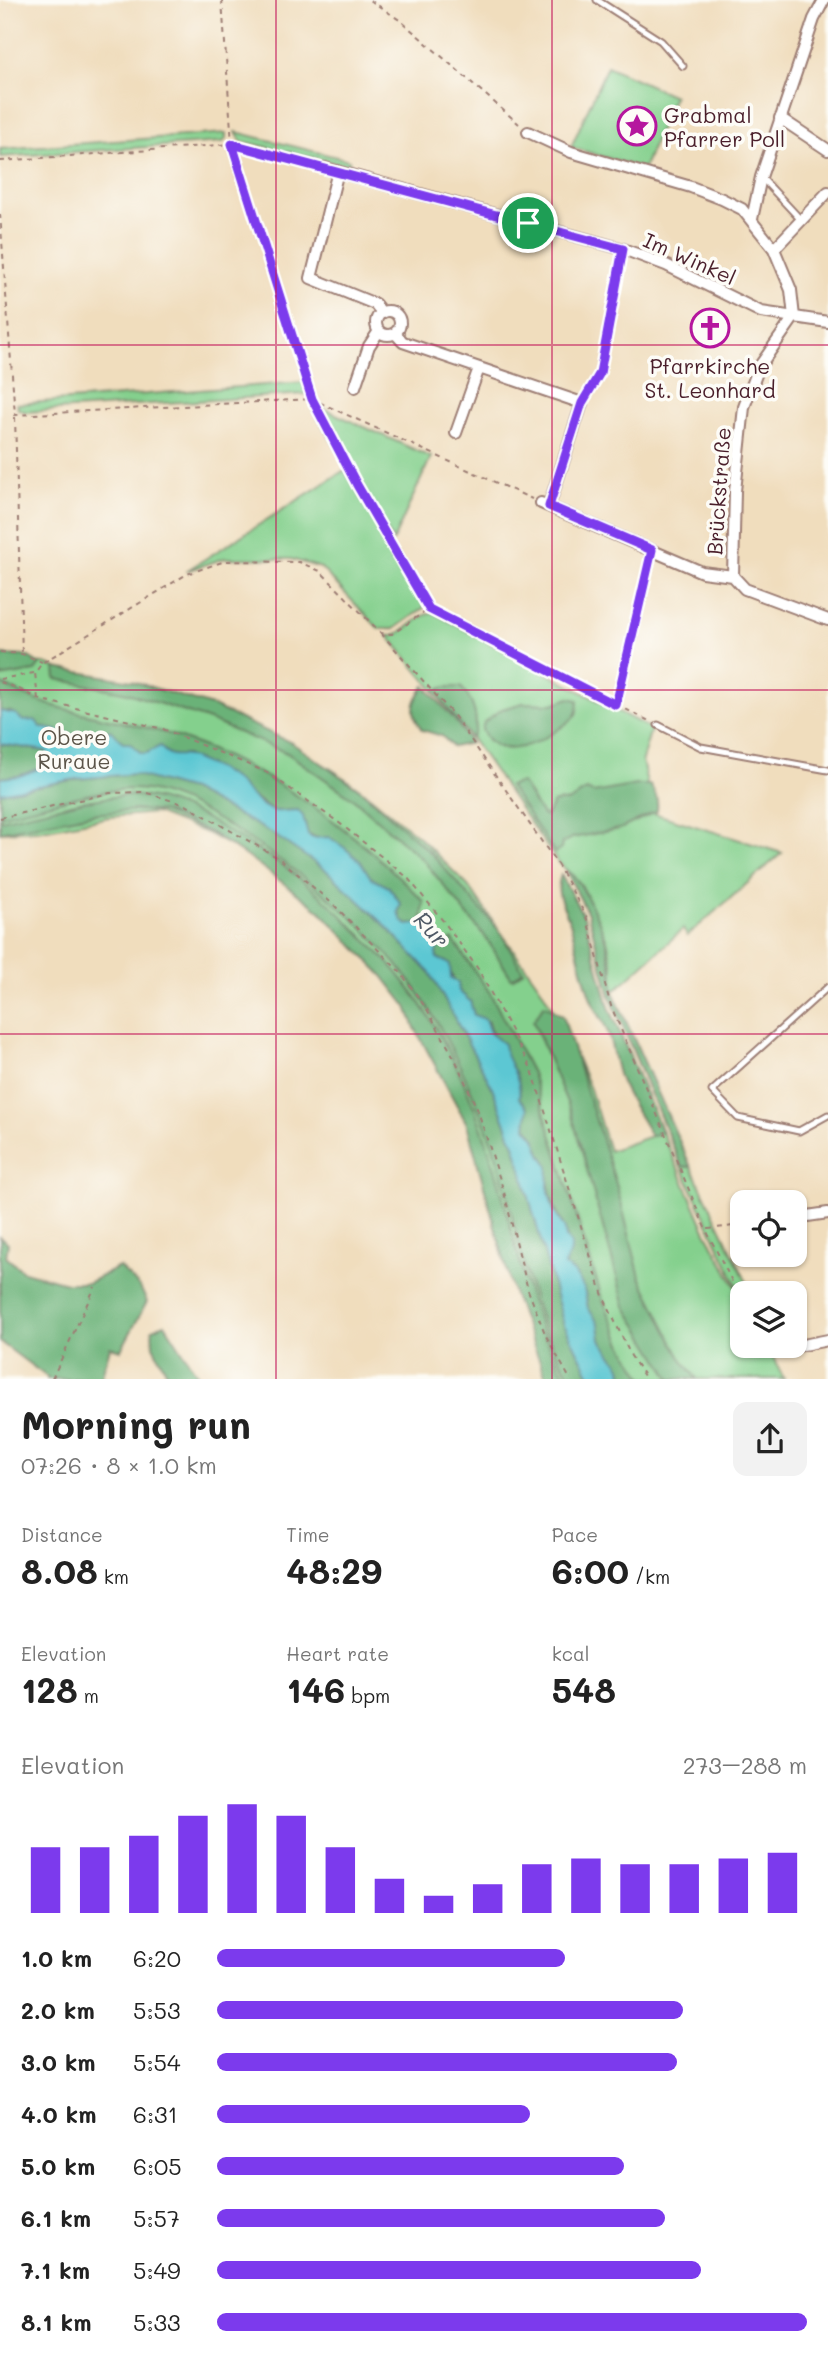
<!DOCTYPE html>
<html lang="en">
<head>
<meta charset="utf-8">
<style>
  body { margin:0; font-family:Mali,sans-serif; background:#f2f2f2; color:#222; height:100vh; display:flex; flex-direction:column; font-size:26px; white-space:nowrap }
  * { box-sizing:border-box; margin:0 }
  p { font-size:23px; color:#767676 }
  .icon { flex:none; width:38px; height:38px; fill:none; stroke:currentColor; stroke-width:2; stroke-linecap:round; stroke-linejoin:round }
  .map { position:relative; height:1379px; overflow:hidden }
  .drawer { display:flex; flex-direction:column; background:#fff; flex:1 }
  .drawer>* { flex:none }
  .controls { position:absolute; left:730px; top:1190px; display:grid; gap:14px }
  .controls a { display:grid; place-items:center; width:77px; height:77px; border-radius:14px; background:#fff; box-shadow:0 2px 5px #0004; font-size:35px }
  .pin { position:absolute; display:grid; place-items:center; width:60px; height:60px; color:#fff; margin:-30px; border:4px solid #fff; border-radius:50%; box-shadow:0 2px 7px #0007 }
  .round { display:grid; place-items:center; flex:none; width:74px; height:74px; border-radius:14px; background:#f2f2f2 }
  .head { display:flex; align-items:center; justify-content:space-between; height:119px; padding:0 21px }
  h1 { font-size:38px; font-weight:800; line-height:52px }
  .stats { display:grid; grid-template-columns:repeat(3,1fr); gap:10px; height:119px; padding:7px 21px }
  .stats div { display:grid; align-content:center }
  .stats b { font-size:35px; font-weight:800 }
  .stats small { font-size:19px; font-weight:400 }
  .stats p { font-size:19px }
  .chart { height:196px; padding:14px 21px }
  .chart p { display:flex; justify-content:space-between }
  .chart svg { width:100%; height:126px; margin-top:7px; stroke:#7c3aed; stroke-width:6 }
  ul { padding:0 21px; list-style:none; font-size:23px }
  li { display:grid; grid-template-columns:112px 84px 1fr; align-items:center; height:52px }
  li i { height:18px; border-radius:9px; background:#7c3aed }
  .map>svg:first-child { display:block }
  .green { fill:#84d08d; stroke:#67785c; stroke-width:2 }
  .forest { fill:#6bb278; stroke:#5a6852; stroke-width:2 }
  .water { fill:#5bc7d3; stroke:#52737f; stroke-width:2 }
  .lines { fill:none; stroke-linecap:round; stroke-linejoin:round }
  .service-casing { stroke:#9d7e74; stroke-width:9 }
  .minor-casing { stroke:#9d7e74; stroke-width:14 }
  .path { stroke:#9d7e74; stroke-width:2; stroke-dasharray:5 5; stroke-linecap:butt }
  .service { stroke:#fff; stroke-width:5 }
  .minor { stroke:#fff; stroke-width:10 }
  .route-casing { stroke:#fff; stroke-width:14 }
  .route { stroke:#7c3aed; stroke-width:9 }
  .grid { fill:none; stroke:#c2185b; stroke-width:2; stroke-opacity:0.55 }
  .labels { text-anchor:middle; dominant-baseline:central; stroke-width:7; stroke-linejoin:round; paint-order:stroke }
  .poi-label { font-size:21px; fill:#4a1f2b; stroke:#fdfcf7; text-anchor:start }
  .street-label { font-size:21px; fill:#4a1f2b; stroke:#fdfcf7 }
  .park-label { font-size:21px; fill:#5b5448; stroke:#fdfcf7 }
  .water-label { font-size:23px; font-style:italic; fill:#505a66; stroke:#fdfcf7 }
</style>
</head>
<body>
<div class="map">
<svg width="828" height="1379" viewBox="0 0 828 1379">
  <rect width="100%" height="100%" fill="#fdfcf7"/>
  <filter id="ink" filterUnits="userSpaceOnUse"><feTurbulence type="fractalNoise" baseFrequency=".0143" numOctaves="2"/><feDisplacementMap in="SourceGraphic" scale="14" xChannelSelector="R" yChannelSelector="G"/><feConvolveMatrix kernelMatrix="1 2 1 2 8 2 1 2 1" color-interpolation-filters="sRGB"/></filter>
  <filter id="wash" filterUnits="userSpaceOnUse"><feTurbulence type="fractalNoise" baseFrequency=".00686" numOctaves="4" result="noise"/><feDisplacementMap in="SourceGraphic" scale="28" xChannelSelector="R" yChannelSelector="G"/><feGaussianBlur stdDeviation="1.57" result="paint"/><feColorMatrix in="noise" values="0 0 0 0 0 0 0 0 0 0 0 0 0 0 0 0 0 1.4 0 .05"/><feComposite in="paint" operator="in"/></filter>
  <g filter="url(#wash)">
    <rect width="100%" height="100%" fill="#f0ddbd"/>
    <!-- green -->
    <path class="green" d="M 607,66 L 674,96 L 643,169 L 571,147 Z
      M 236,132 L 349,160 L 350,166 L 241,141 Z
      M 226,133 L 226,139 L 223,142 L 0,157 L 0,149 Z
      M 304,382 L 306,394 L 26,412 L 18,409 L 17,404 Z
      M 320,407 L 431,457 L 393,541 L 313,409 Z
      M 345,470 L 425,607 L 394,629 L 379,629 L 321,568 L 291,559 L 225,558 L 186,571 Z
      M 432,612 L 651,729 L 642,760 L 653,813 L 782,853 L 687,936 L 683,929 L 613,992 L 613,968 L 607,940 L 581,884 L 557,861 L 456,716 L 388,636 C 405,635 416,616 432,612 Z
      M 0,662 L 45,664 L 288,744 L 333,770 L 371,797 L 422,840 L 468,886 L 540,987 L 564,1028 L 590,1089 L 609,1151 L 662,1132 L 705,1230 L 742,1299 L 742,1346 L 777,1346 L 779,1350 L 770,1351 L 784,1379 L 562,1379 L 535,1328 L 483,1151 L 421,1022 L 361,947 L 308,897 L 240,851 L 209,834 L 156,813 L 109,817 L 42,830 L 0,832 Z
      M 681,1166 L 691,1167 L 752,1293 L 742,1293 L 742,1296 Z"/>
    <!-- forest -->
    <path class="forest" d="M 0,655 L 27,656 L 40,664 L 35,671 L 0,677 Z
      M 55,668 L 132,681 L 215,707 L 292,743 L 362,791 L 431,853 L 499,930 L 523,971 L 512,979 L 486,938 L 424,861 L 355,800 L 287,753 L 209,720 L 128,693 L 56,679 Z
      M 0,684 C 19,691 34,701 54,706 C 95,718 138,723 178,737 C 273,770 356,831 424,902 L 422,921 L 416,924 L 407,925 L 402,920 L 398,912 L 401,904 L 389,887 L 376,881 L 318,838 L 308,835 L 305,823 L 298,810 L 274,811 L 249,794 L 235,779 L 186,755 L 174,757 L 167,754 L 160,747 L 147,753 L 141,753 L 130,743 L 124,743 L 108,731 L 105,736 L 70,736 L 23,721 L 11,712 L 0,711 Z
      M 425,686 L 454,719 L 471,743 L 453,747 L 442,736 L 422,730 C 410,712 412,702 425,686 Z
      M 445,687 L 461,687 C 472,699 482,722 471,738 L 434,691 Z
      M 569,698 L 578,700 C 578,706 578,711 575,716 C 569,723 560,728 553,733 C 531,747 496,761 482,730 L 484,722 L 502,709 L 523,703 L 553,704 Z
      M 0,744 L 46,751 L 51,758 L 51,764 L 19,776 L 0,778 Z
      M 134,774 L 191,790 L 270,832 L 327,871 L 384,924 L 430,973 L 491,1085 L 516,1150 L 564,1325 L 592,1379 L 572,1379 C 525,1311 519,1226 494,1149 C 474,1092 441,1018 402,971 C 357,917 300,871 241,834 C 212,816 180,795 146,790 C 108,785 38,807 0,816 L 0,793 L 77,779 Z
      M 519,783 L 523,784 L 542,815 L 547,816 L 553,803 L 559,801 C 572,805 576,794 587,790 L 593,793 L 637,785 L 650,785 C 657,794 658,801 657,811 L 620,829 L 572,838 L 562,843 L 561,849 L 555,853 L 509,786 Z
      M 127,795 C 178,796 220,826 262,852 C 295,872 325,898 352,926 C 368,942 385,958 399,975 C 450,1036 480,1114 501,1190 C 519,1255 530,1321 567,1379 L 547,1379 L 514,1296 L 467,1124 L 415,1028 L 407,1007 L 383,976 L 320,911 L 258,864 L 211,833 L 164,812 L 139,810 L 93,814 L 0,832 L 0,820 L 84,801 Z
      M 566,871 C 579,878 582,888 589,901 C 605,930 613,958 613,992 L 691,1167 L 681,1166 L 610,996 L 588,914 Z
      M 561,875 L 584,917 L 609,1007 L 662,1132 L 651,1136 C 641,1118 628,1099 620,1080 C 614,1064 613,1048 608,1033 C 604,1021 596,1011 591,999 C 582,975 578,951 571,926 C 566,908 553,895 561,875 Z
      M 453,940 L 490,993 L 532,1073 L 602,1298 L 624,1348 L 644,1379 L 623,1379 L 623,1372 L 601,1340 L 599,1328 L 588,1309 L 584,1288 L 574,1272 L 564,1265 L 571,1252 C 568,1243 566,1233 563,1225 C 553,1204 546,1190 549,1166 L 542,1156 L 535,1138 L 526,1126 L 528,1108 L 519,1098 C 524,1071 494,1048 488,1022 L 474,1015 L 470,1001 L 459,991 L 446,962 L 437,958 L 436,953 L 440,944 Z
      M 544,1005 L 563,1016 L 617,1187 L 640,1277 L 680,1356 L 697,1379 L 671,1379 L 625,1306 L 571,1112 L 533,1021 Z
      M 0,1237 L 8,1243 L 6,1257 L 24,1272 L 67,1283 L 88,1283 L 119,1267 L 140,1287 L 147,1302 L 121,1350 L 110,1347 L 101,1379 L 47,1379 L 47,1377 L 0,1342 Z
      M 165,1324 L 200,1379 L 170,1379 L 153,1346 L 152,1329 Z"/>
    <!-- water -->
    <path class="water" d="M 0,711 L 16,714 L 23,721 L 35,720 L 42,728 C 64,728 91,748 110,730 L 124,743 L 130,743 L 141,753 L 147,753 L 160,746 C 174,763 179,750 193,758 C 206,764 221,769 233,778 C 245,787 258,808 276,811 C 283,812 291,810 298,810 L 303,816 L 308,835 L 313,838 L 329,837 L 345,848 L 361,862 L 371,878 L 389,887 L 401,904 L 398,912 L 402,920 L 407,925 L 416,924 L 422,921 L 440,944 L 436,953 L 437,958 L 450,964 L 451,978 L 458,983 L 459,991 L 470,1001 L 474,1015 L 485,1019 L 490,1033 L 504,1044 C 506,1066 523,1076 519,1098 L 528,1108 L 526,1127 L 535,1138 L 542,1156 L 549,1166 L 548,1186 L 553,1209 L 565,1229 L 566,1238 L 571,1244 L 571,1252 L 564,1265 L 574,1272 L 584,1288 L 588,1308 L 599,1324 L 601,1340 L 621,1367 L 623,1379 L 592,1379 L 564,1325 L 516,1150 L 491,1085 L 430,973 L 384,924 L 327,871 L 270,832 L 191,790 L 134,774 L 76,779 L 0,793 L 0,778 L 19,776 L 51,764 L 51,758 L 46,751 L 0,744 Z"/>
  </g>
  <g filter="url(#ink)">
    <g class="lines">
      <defs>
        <path id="service" d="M 597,0 L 661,41 L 683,66
          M 761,177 L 801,220
          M 658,725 L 701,747 L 828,770
          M 828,987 L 712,1091 L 738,1118 L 799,1131 L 828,1115"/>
        <path id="minor" d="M 780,118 L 828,150
          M 528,132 L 571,152 L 691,187 L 722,199 L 742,209 L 774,249 L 791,290 L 794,317
          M 325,168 L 623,249 L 666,265 L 761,312 L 828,322
          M 338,171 L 311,278 L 375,304 L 382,313
          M 752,219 L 761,177 L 814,19 L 824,0
          M 774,249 L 828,192
          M376 323a12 12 0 1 1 24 0a12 12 0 1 1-24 0Z
          M 794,317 L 759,367 L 744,407 L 735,491 L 733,576 L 745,589 L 828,620
          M 395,333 L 403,342 L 582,403 L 549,506
          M 355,387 L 369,346 L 379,331
          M 456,433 L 479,368
          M 541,503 L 702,572 L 733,576
          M 794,1218 L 828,1213
          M 778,1350 L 828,1340"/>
      </defs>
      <!-- service casing -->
      <use href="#service" class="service-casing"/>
      <!-- minor casing -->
      <use href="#minor" class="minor-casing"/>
      <!-- path -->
      <path class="path" d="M 222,0 L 232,144 L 312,399 L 532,499
        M 370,0 L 401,21 L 519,124
        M 0,161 L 232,144 L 314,165
        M 0,214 L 15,415 L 312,399 L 357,484 L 429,609 L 649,721
        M 588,393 L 599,373 L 621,261
        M 15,417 L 22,654
        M 381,633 L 455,717 L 556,862 L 586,916 L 611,1006 L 706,1230 L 742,1301
        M 0,652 L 22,654 L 42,662
        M 0,679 L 34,673
        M 0,682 L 17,688 L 38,699 L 163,729 L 266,772 L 338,822 L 407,877 L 444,922 L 478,969 L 532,1070 L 603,1296 L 631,1356 L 646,1379
        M 38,699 L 35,673 L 42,663 L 187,574 L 225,561 L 299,562 L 320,571 L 381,633 L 392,634 L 429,609
        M 617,703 L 650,562
        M 0,818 L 110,793 L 144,792 L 186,805 L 280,859 L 334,905 L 401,973 L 428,1011 L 455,1059 L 478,1111 L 504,1192 L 528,1290 L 546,1336 L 570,1379
        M 708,1229 L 742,1225
        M 52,1379 L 95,1287"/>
      <!-- service -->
      <use href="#service" class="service"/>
      <!-- minor -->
      <use href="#minor" class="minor"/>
    </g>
  </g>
  <g class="lines" filter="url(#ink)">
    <defs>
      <path id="route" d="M 232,144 L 623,249 L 600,373 L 582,403 L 549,506 L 652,550 L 616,705 L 429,609 L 357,485 L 312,399 Z"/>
    </defs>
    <!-- route casing -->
    <use href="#route" class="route-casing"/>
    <!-- route -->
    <use href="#route" class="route"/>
  </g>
  <!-- grid -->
  <path class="grid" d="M 276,0 L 276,1379M 552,0 L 552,1379M 0,345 L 828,345M 0,690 L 828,690M 0,1034 L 828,1034"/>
  <!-- icons -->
  <defs>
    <symbol id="sight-ring" viewBox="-11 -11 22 22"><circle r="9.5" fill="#fdfcf7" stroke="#b5179e" stroke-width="1.5"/><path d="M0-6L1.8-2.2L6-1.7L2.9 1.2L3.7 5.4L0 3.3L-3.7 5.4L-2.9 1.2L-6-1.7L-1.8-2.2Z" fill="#b5179e"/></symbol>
    <symbol id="church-ring" viewBox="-11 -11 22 22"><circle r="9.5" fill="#fdfcf7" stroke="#b5179e" stroke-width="1.5"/><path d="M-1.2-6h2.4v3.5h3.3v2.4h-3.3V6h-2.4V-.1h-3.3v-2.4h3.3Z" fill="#b5179e"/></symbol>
  </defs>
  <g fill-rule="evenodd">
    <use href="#sight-ring" x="615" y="104" width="44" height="44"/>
    <use href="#church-ring" x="688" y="306" width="44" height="44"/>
  </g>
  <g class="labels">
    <!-- poi labels -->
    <g class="poi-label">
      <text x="664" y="114">Grabmal<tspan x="664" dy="24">Pfarrer Poll</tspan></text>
      <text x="710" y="365" text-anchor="middle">Pfarrkirche<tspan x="710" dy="24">St. Leonhard</tspan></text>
    </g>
    <!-- street labels -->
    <g class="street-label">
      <text transform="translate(690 258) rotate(24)">Im Winkel</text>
      <text transform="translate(718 491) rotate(-86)">Brückstraße</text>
    </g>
    <!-- park labels -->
    <g class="park-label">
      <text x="74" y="736">Obere<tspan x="74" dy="24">Ruraue</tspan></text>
    </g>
    <!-- water labels -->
    <g class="water-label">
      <text transform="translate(432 929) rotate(48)">Rur</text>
    </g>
  </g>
</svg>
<div class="controls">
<a><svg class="icon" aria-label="locate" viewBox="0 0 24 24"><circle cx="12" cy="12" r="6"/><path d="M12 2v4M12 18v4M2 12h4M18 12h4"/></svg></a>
<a><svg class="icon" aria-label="layers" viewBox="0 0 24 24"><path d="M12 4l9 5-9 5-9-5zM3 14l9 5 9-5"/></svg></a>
</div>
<div class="pin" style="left:528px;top:223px;background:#1e9e55"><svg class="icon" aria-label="arrive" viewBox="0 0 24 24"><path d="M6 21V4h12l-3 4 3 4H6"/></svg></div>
</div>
<section class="drawer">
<div class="head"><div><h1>Morning run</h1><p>07:26 · 8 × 1.0 km</p></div><a class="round"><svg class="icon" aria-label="share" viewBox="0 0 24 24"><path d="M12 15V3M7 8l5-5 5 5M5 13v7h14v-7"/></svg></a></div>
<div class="stats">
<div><p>Distance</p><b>8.08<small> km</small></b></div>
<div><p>Time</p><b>48:29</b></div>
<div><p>Pace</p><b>6:00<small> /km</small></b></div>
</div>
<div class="stats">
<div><p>Elevation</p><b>128<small> m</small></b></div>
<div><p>Heart rate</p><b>146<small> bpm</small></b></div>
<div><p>kcal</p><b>548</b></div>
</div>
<div class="chart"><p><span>Elevation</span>273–288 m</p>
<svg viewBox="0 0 160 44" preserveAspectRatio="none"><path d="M5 44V21M15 44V21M25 44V17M35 44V10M45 44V6M55 44V10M65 44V21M75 44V32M85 44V38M95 44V34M105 44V27M115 44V25M125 44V27M135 44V27M145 44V25M155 44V23"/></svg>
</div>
<ul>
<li><b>1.0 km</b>6:20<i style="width:59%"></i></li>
<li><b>2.0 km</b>5:53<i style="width:79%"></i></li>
<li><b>3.0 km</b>5:54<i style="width:78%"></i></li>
<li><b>4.0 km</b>6:31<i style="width:53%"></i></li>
<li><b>5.0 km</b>6:05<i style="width:69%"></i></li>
<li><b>6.1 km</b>5:57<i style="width:76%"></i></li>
<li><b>7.1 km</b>5:49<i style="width:82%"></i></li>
<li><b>8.1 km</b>5:33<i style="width:100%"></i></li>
</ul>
</section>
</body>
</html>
